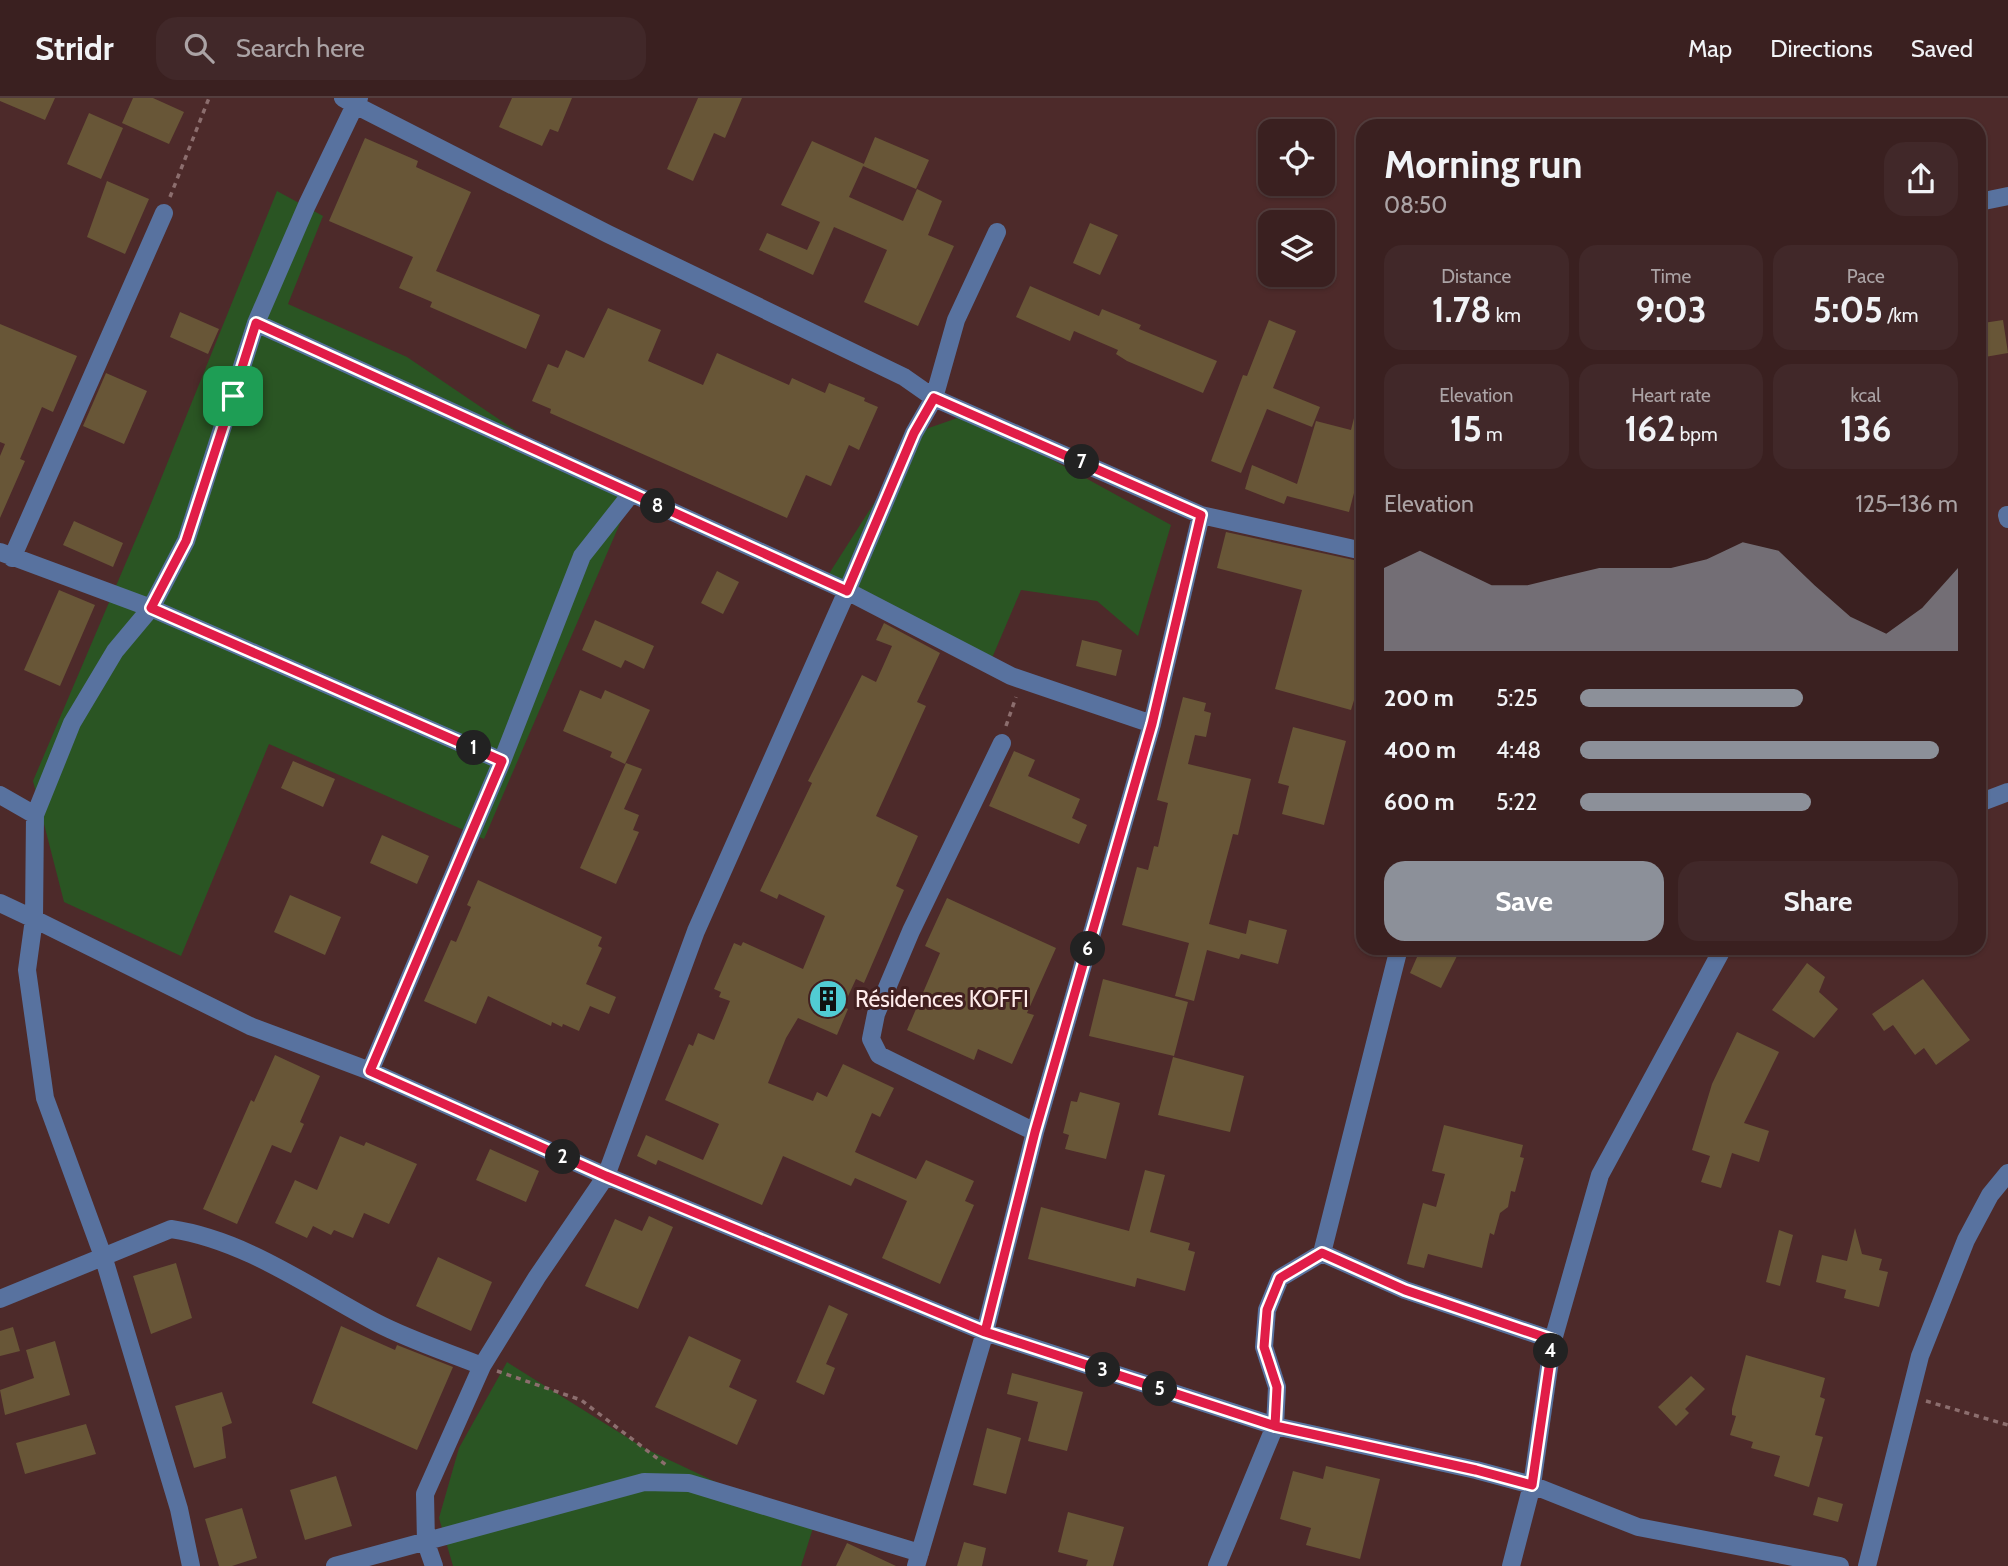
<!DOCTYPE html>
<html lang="en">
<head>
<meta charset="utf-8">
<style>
  body { margin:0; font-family:Cabin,sans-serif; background:#412829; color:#f1f3f6; height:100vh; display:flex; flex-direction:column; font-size:26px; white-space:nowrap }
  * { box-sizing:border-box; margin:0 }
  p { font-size:23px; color:#aba3a5 }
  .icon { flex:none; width:38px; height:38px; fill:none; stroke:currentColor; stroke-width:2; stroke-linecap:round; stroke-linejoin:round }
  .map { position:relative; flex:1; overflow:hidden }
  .sheet { position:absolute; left:1356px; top:21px; width:630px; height:836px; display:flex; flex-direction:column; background:#3a2020; border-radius:21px; box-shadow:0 2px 5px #0004,0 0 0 2px #543e3e }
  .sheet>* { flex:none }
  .tools { position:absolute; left:1258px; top:21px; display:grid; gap:14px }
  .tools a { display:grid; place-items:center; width:77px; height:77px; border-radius:14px; background:#3a2020; box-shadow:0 2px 5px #0004,0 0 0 2px #543e3e; font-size:35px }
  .pin { position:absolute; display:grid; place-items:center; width:60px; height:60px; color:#fff; margin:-30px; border-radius:14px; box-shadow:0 4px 10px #0006 }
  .km { position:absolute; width:35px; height:35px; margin:-18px; border-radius:50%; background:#222; color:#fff; font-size:19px; line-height:35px; text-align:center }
  .round { display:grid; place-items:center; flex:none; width:74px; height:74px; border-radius:21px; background:#412829 }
  .summary { display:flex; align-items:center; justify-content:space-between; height:119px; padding:0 28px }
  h1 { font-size:38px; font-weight:700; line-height:52px }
  .metrics { display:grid; grid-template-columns:repeat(3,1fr); gap:10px; height:119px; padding:7px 28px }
  .metrics div { display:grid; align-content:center; border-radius:18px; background:#412829; text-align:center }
  .metrics b { font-size:35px; font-weight:700 }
  .metrics small { font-size:19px; font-weight:400 }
  .metrics p { font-size:19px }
  .chart { height:196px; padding:14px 28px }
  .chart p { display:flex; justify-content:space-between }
  .chart svg { width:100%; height:126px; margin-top:7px; fill:#8c9099; opacity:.7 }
  .cta { display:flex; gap:14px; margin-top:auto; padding:14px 28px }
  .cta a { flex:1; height:80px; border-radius:21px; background:#8c9099; color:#fff; font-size:28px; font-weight:700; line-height:80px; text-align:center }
  .cta a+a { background:#412829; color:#f1f3f6 }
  ul { padding:0 28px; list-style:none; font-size:23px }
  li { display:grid; grid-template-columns:112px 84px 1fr; align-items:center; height:52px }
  li i { height:18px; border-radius:9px; background:#8c9099 }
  header { display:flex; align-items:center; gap:42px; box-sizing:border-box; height:98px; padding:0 35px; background:#3a2020; border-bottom:2px solid #543e3e }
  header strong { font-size:33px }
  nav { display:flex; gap:38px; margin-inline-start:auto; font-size:24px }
  .search { width:490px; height:63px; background:#412829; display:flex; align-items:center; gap:18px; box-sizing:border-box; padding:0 24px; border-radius:21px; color:#aba3a5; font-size:26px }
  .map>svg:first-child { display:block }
  .green { fill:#2a5523 }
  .building { fill:#685637 }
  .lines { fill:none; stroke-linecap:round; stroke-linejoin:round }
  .path { stroke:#8c6e6e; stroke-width:3.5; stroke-dasharray:5 5; stroke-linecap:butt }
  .street { stroke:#58729f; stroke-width:18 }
  .route-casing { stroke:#fff; stroke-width:14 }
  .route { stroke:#e11d48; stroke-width:9 }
  .labels { text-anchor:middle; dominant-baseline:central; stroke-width:6; stroke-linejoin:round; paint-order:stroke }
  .poi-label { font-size:23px; fill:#ffeceb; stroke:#422020; text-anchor:start }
</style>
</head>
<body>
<header>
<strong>Stridr</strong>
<div class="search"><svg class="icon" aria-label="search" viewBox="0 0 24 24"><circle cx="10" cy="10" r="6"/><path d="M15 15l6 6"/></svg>Search here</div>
<nav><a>Map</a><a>Directions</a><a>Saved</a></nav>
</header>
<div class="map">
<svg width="2008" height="1468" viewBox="0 0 2008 1468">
  <rect width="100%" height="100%" fill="#4d2a2a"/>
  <!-- green -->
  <path class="green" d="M 277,93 L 323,118 L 288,206 L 407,259 L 546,353 L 633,395 L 484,741 L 269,646 L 181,858 L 64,804 L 33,683 L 150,408 Z
    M 969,316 L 1171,427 L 1138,538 L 1097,503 L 1021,492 L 992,560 L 825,482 L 920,333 Z
    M 507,1264 L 644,1350 L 813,1430 L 801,1468 L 453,1468 L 439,1420 L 459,1350 Z"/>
  <!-- building -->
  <path class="building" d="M 0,0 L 55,0 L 45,22 L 0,3 Z
    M 133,0 L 153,0 L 184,14 L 169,46 L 122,25 Z
    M 512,0 L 572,0 L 558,34 L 550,31 L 542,48 L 499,29 Z
    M 698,0 L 742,0 L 725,40 L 714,35 L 693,83 L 667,71 Z
    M 89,15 L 123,30 L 101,81 L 67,66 Z
    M 875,39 L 929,62 L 916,91 L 863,68 Z
    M 365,40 L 418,63 L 416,69 L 471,94 L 436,173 L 540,217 L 526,251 L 430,209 L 432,204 L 399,190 L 413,159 L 329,123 Z
    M 812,43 L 864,66 L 849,99 L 903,123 L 917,91 L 942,103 L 928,137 L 954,148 L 918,228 L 864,204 L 887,152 L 834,129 L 813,177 L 759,152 L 767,135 L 807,152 L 820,124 L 781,107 Z
    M 107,83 L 149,101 L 125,156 L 87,139 Z
    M 1090,125 L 1118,137 L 1100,177 L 1073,165 Z
    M 1030,188 L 1099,218 L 1102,211 L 1141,227 L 1139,231 L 1217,263 L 1203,295 L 1127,263 L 1116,256 L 1118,252 L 1074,233 L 1070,243 L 1016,219 Z
    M 608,210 L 661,232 L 648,263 L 703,287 L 717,255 L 789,287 L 792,280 L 825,295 L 829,285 L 865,300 L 864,303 L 878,309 L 859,352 L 849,347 L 831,388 L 806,377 L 787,420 L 550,315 L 551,311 L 532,303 L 548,266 L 558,270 L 566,252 L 584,260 Z
    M 180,214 L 219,231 L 208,256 L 170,239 Z
    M 1269,222 L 1296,233 L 1273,290 L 1320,309 L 1312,329 L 1267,311 L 1241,375 L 1211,363 L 1243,277 L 1247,278 Z
    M 2003,222 L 2008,255 L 1979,260 L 1979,232 L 1985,231 L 1983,225 Z
    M 0,226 L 77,258 L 53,314 L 42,309 L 20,361 L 25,363 L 0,420 L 0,358 L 5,346 L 0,344 Z
    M 106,275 L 147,293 L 124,346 L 83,328 Z
    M 1358,304 L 1363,305 L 1363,361 L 1349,414 L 1287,398 L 1284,406 L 1245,391 L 1252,367 L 1297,386 L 1316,323 L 1351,332 Z
    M 74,423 L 123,445 L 113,469 L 63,447 Z
    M 1226,434 L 1363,464 L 1363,573 L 1351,612 L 1275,591 L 1302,492 L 1217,470 Z
    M 717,473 L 739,484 L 723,516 L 701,505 Z
    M 59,492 L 95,507 L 60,588 L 24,572 Z
    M 595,522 L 654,548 L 644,571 L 625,562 L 621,570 L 582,552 Z
    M 884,525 L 940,555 L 917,604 L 926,608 L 876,718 L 918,738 L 896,788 L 904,792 L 864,885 L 856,881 L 843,909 L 848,911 L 837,937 L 798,920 L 786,940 L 768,985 L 813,1003 L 817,994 L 827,999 L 843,966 L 894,990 L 880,1019 L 872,1015 L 855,1054 L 916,1081 L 926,1062 L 974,1083 L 965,1103 L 974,1107 L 940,1186 L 882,1160 L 907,1103 L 855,1080 L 851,1088 L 783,1058 L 762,1107 L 658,1062 L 656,1067 L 637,1058 L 646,1037 L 703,1062 L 719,1026 L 665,1002 L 689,946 L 693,948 L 698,935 L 714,942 L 730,903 L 719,899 L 721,894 L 714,891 L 734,845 L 741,848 L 743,844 L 803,871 L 825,818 L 779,796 L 777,801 L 760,793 L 812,685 L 808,683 L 862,577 L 876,584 L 892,548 L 876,542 Z
    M 1082,542 L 1122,552 L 1116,578 L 1076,568 Z
    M 580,592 L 601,601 L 605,592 L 650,612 L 625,666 L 610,659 L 612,654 L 563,633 Z
    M 1183,599 L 1206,605 L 1204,613 L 1211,615 L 1206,639 L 1195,637 L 1188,666 L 1251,681 L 1238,737 L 1233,736 L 1209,826 L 1246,836 L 1249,822 L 1287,832 L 1278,866 L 1241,856 L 1239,861 L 1207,852 L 1194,903 L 1175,898 L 1189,845 L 1122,827 L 1137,769 L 1148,772 L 1154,748 L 1158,749 L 1168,705 L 1157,702 Z
    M 1293,629 L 1346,643 L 1324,727 L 1282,716 L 1289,688 L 1278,685 Z
    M 1014,653 L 1035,662 L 1028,678 L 1080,701 L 1072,720 L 1087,727 L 1079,746 L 989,708 Z
    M 293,663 L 335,681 L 323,709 L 281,690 Z
    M 626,665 L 642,671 L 624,711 L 639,717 L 633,732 L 639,734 L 616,786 L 580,770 Z
    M 382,737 L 429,758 L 417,786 L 370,765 Z
    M 478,782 L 602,839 L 598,848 L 602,850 L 586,886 L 616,899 L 609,916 L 590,908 L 579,933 L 563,926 L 562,929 L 552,924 L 551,928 L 488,898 L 476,926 L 424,903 L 451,842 L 456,844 L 471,809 L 467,807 Z
    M 290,797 L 341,819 L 325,857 L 274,834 Z
    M 947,800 L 1056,850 L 1027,915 L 1034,917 L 1012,966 L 978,951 L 974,962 L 907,932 L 940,855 L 925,848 Z
    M 1421,850 L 1461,850 L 1441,890 L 1410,875 Z
    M 1807,865 L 1825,879 L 1819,894 L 1838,911 L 1814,940 L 1772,912 Z
    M 1103,881 L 1188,904 L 1174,958 L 1089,938 Z
    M 1923,881 L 1970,942 L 1936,967 L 1924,950 L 1915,957 L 1893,927 L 1884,933 L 1872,916 Z
    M 1737,934 L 1779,954 L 1744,1025 L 1769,1033 L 1759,1064 L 1732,1055 L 1721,1090 L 1701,1084 L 1710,1058 L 1692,1052 L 1712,986 Z
    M 275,957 L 320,978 L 300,1024 L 304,1026 L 291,1055 L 272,1047 L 237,1126 L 203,1111 L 251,1002 L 254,1004 Z
    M 1173,959 L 1244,978 L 1230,1034 L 1158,1017 Z
    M 1080,994 L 1120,1005 L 1106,1061 L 1065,1051 L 1069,1037 L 1063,1035 L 1071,1003 L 1077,1004 Z
    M 1444,1027 L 1523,1047 L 1520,1059 L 1524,1060 L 1515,1094 L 1511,1093 L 1508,1109 L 1500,1115 L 1494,1137 L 1490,1135 L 1482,1170 L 1428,1156 L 1424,1170 L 1407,1166 L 1423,1105 L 1436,1109 L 1445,1076 L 1432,1073 Z
    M 340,1038 L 364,1048 L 366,1044 L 417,1066 L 389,1126 L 364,1115 L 353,1140 L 334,1132 L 331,1137 L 313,1128 L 307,1140 L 275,1125 L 295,1082 L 317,1092 Z
    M 490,1051 L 539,1073 L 526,1104 L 476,1082 Z
    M 1145,1072 L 1165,1077 L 1150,1134 L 1190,1145 L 1188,1152 L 1195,1154 L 1185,1193 L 1137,1180 L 1135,1189 L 1028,1161 L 1041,1109 L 1129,1133 Z
    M 649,1118 L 673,1129 L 638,1211 L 585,1188 L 615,1121 L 642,1133 Z
    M 1855,1130 L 1862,1156 L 1882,1161 L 1879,1172 L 1888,1174 L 1879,1209 L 1844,1200 L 1846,1192 L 1816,1184 L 1822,1157 L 1847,1163 Z
    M 1779,1132 L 1793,1137 L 1780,1188 L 1766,1184 Z
    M 438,1159 L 492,1184 L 471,1233 L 416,1208 Z
    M 176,1165 L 192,1220 L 151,1236 L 133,1178 Z
    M 829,1207 L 848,1216 L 826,1266 L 835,1270 L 824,1297 L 796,1284 Z
    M 341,1228 L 395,1252 L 397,1247 L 453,1269 L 417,1352 L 312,1305 Z
    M 13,1229 L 20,1253 L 0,1258 L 0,1233 Z
    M 689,1238 L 741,1262 L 729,1289 L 757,1302 L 737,1347 L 655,1309 Z
    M 55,1243 L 70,1297 L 5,1317 L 0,1292 L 34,1280 L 26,1252 Z
    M 1746,1257 L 1825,1280 L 1820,1299 L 1825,1301 L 1815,1337 L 1823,1339 L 1809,1389 L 1774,1378 L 1780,1358 L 1751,1350 L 1753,1344 L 1730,1337 L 1736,1318 L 1732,1317 L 1732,1311 Z
    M 1012,1275 L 1083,1294 L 1067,1353 L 1028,1343 L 1038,1304 L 1007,1296 Z
    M 1691,1278 L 1705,1291 L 1685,1311 L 1689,1315 L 1676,1328 L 1658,1309 Z
    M 222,1294 L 232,1325 L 222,1329 L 226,1360 L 194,1370 L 175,1308 Z
    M 86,1326 L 96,1356 L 25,1376 L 16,1345 Z
    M 987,1330 L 1021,1340 L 1006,1396 L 973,1387 Z
    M 1326,1368 L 1380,1381 L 1360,1461 L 1306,1447 L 1311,1430 L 1280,1421 L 1293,1373 L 1323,1381 Z
    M 336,1378 L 352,1428 L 305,1442 L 290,1392 Z
    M 1818,1399 L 1843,1406 L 1838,1424 L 1813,1417 Z
    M 242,1410 L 257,1460 L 232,1468 L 219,1468 L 205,1421 Z
    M 1068,1414 L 1124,1429 L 1113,1468 L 1086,1468 L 1088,1462 L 1058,1454 Z
    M 964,1444 L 986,1450 L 982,1468 L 957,1468 Z
    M 847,1445 L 896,1468 L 836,1468 Z"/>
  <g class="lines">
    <!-- path -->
    <path class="path" d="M 170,99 L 209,0
      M 1006,628 L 1016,599
      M 497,1273 L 581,1302 L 666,1367
      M 1926,1303 L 2008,1327"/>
    <!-- street -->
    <path class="street" d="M 359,0 L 355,7 L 608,136 L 904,279 L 934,300 L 1201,417 L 1363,453
      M 1979,104 L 2008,98
      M 256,225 L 307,107 L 355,7 L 343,0
      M 2007,417 L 2008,421
      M 0,454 L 151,510 L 502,663
      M 12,460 L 164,115
      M 1002,645 L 911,833 L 876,916 L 871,941 L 879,957 L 1035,1034
      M 0,697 L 35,717
      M 1979,705 L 2008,694
      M 0,805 L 34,821 L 35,717 L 72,625 L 115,553 L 151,510 L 186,443 L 256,225 L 847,493 L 914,335 L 934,300 L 956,222 L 997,134
      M 370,973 L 502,663 L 582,458 L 631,396
      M 1322,1155 L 1405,1192 L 1553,1242
      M 0,1201 L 171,1131 C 246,1142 312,1191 377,1225 C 410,1242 447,1254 482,1268
      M 191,1468 L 179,1411 L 104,1161 L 45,1000 L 27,872 L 34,821 L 250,928 L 370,973 L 606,1078 L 985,1234 L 1275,1328 L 1476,1372 L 1532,1387 L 1638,1429 L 1840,1468
      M 335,1468 L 644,1384 L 689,1385 L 920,1455
      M 434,1468 L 426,1445 L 425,1396 L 482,1268 L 537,1179 L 606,1078 L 696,833 L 847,493 L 1011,578 L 1152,626
      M 916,1468 L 985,1234 L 1035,1034 L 1152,626 L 1201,417
      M 1217,1468 L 1275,1328 L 1277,1289 L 1264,1249 L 1267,1212 L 1280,1180 L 1322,1155 L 1399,850
      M 1511,1468 L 1532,1387 L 1553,1242 L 1600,1077 L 1723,850
      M 1867,1468 L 1920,1258 L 1966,1142 L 1990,1097 L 2008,1075"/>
  </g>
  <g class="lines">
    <defs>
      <path id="route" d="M 233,298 L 186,443 L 151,510 L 502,663 L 370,973 L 606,1078 L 985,1234 L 1275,1328 L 1476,1372 L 1532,1387 L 1553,1242 L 1405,1192 L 1322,1155 L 1280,1180 L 1267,1212 L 1264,1249 L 1277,1289 L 1275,1328 L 985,1234 L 1035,1034 L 1152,626 L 1201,417 L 934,300 L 914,335 L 847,493 L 256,225 L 233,298"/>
    </defs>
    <!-- route casing -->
    <use href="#route" class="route-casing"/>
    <!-- route -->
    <use href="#route" class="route"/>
  </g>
  <!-- icons -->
  <defs>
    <symbol id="building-disc" viewBox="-11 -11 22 22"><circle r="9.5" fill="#51ccd3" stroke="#422020"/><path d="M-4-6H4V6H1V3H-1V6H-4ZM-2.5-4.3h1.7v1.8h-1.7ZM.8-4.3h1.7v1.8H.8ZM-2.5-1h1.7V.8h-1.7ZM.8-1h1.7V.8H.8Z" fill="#111"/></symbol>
  </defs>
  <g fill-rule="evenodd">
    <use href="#building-disc" x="806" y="879" width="44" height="44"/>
  </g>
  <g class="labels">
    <!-- poi labels -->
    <g class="poi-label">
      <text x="855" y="901">Résidences KOFFI</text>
    </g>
  </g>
</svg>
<div class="tools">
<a><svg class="icon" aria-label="locate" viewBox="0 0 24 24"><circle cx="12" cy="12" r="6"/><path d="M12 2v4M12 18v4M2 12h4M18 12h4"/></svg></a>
<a><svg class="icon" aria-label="layers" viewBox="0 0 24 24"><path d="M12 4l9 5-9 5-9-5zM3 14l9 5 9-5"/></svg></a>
</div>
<div class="pin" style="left:233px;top:298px;background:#1e9e55"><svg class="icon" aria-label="arrive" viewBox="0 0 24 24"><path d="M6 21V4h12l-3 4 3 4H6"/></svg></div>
<b class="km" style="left:474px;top:650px">1</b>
<b class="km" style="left:563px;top:1059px">2</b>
<b class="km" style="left:1103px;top:1272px">3</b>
<b class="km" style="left:1551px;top:1253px">4</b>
<b class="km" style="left:1160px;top:1291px">5</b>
<b class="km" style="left:1088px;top:851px">6</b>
<b class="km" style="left:1082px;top:364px">7</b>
<b class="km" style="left:658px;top:408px">8</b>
<section class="sheet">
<div class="summary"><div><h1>Morning run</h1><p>08:50</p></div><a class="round"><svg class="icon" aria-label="share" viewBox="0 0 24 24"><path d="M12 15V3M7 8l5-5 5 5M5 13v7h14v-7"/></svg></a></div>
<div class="metrics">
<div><p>Distance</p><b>1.78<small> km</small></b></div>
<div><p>Time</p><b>9:03</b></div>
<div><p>Pace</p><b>5:05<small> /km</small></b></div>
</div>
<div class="metrics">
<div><p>Elevation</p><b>15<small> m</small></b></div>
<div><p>Heart rate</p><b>162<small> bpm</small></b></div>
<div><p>kcal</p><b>136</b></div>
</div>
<div class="chart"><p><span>Elevation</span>125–136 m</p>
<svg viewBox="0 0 160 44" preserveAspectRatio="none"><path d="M0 44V15L10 9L20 15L30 21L40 21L50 18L60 15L70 15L80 15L90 12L100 6L110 9L120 21L130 32L140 38L150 29L160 15V44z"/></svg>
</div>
<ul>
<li><b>200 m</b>5:25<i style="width:59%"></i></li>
<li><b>400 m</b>4:48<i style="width:95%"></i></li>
<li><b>600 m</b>5:22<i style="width:61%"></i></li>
</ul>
<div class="cta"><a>Save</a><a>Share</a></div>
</section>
</div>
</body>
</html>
